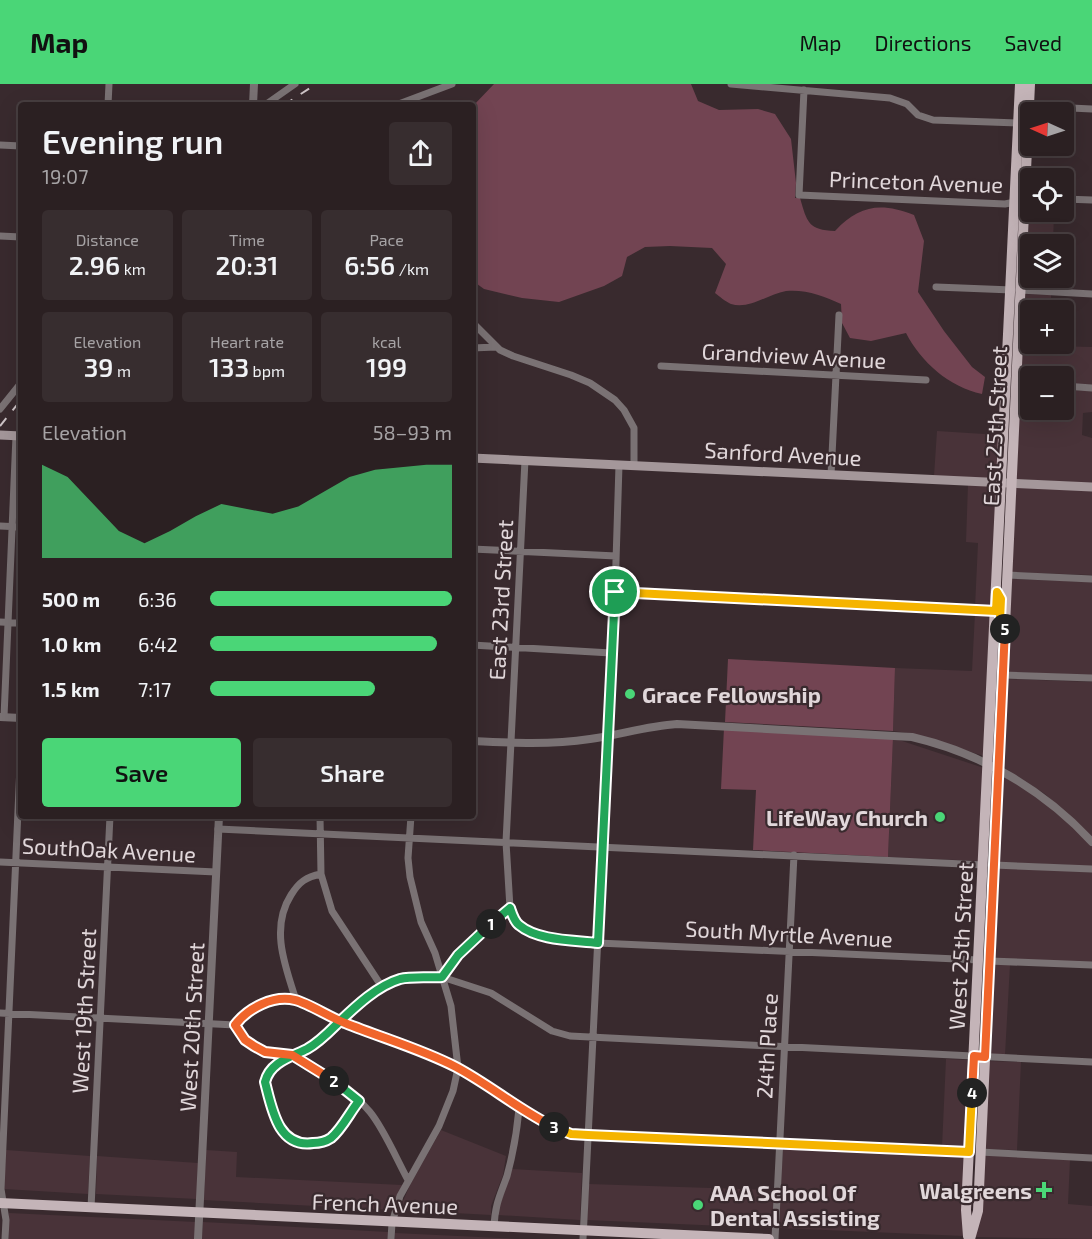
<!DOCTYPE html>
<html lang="en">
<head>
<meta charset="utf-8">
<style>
  body { margin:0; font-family:"Exo 2",sans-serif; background:#372d2f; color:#f1f3f6; height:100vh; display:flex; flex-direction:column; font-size:22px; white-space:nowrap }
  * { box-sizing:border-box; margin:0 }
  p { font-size:20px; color:#a6a3a5 }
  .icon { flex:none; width:33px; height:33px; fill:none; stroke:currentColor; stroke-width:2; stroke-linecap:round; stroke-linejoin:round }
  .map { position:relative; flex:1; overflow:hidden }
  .drawer { position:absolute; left:18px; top:18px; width:458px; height:717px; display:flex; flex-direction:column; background:#2b2022; border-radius:6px; box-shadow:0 6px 24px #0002,0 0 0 2px #473e40 }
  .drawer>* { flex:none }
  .needle { width:39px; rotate:273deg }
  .controls { position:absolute; left:1020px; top:18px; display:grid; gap:12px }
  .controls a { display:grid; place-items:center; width:54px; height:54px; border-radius:6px; background:#2b2022; box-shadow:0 6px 24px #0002,0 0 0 2px #473e40; font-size:30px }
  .pin { position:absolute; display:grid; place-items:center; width:51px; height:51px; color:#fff; margin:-26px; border:3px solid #fff; border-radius:50%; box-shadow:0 2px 6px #0007 }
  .km { position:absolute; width:30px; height:30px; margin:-15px; border-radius:50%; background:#222; color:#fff; font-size:16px; line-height:30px; text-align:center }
  .round { display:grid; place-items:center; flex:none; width:63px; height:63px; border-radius:6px; background:#372d2f }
  .head { display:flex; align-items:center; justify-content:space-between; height:102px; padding:0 24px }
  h1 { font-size:33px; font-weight:600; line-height:45px }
  .metrics { display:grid; grid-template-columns:repeat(3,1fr); gap:9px; height:102px; padding:6px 24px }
  .metrics div { display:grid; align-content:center; border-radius:6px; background:#372d2f; text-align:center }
  .metrics b { font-size:26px; font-weight:600 }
  .metrics small { font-size:16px; font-weight:400 }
  .metrics p { font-size:16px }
  .chart { height:168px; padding:12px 24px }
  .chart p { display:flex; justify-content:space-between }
  .chart svg { width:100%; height:108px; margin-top:6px; fill:#4ad677; opacity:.7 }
  .action { display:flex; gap:12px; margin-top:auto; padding:12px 24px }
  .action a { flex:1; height:69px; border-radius:6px; background:#4ad677; color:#111; font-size:24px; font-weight:600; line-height:69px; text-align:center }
  .action a+a { background:#372d2f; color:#f1f3f6 }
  ul { padding:0 24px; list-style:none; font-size:20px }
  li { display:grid; grid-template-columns:96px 72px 1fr; align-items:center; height:45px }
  li i { height:15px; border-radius:8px; background:#4ad677 }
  header { display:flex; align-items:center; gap:36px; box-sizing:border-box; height:84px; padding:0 30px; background:#4ad677; color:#111 }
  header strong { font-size:28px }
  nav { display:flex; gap:33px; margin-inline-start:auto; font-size:21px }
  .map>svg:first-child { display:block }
  .built { fill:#493339 }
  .green { fill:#724452 }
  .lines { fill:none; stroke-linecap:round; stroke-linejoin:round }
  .minor { stroke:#7a7274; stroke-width:7 }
  .tertiary { stroke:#7a7274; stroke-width:8 }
  .secondary { stroke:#a4979a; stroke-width:9 }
  .primary { stroke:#c4b4b8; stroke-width:10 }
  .rail { stroke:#cec4c7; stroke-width:2; stroke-dasharray:10 10; stroke-linecap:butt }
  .split-1-casing { stroke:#fff; stroke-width:12 }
  .split-2-casing { stroke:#fff; stroke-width:12 }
  .split-3-casing { stroke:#fff; stroke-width:12 }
  .split-4-casing { stroke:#fff; stroke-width:12 }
  .split-5-casing { stroke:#fff; stroke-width:12 }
  .split-6-casing { stroke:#fff; stroke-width:12 }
  .split-1 { stroke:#22a559; stroke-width:8 }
  .split-2 { stroke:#22a559; stroke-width:8 }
  .split-3 { stroke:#f0652b; stroke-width:8 }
  .split-4 { stroke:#f5b400; stroke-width:8 }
  .split-5 { stroke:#f0652b; stroke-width:8 }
  .split-6 { stroke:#f5b400; stroke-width:8 }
  .poi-dot { fill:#4ad677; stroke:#392a2e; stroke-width:2 }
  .labels { text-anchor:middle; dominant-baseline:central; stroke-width:4.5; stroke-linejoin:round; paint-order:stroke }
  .street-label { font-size:22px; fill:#e1d7da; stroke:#392a2e }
  .poi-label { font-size:22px; font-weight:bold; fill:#e1d7da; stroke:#392a2e; text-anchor:start }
</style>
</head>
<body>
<header>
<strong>Map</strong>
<nav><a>Map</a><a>Directions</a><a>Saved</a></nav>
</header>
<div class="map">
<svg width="1092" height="1155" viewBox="0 0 1092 1155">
  <rect width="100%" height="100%" fill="#392a2e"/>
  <!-- built -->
  <path class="built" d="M 1030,119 L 1030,128 L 1054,128 L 1053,160 L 1030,160 L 1030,194 L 1051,194 L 1051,204 L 1026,203 Z
    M 1026,210 L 1051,211 L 1051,226 L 1030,226 L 1030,260 L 1050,260 L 1050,262 L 1092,263 L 1092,301 L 1064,299 L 1064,292 L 1030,292 L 1030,297 L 1021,296 Z
    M 1021,304 L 1030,304 L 1030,326 L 1064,326 L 1064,306 L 1092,307 L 1092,328 L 1083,329 L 1082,351 L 1092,354 L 1092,399 L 1016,395 Z
    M 937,347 L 1000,351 L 998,395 L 934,392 Z
    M 968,400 L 998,402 L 992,524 L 975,523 L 978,459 L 966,458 Z
    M 1016,403 L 1092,407 L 1092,491 L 1012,488 Z
    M 1012,495 L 1092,498 L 1092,591 L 1008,588 Z
    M 975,529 L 992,530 L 984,672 L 909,649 L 893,647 L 895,584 L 972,587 Z
    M 1007,595 L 1092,598 L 1092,753 L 1045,710 L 1003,683 Z
    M 893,654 L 984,684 L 980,777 L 888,773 Z
    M 1003,692 L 1040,715 L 1079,749 L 1092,763 L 1092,782 L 998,778 Z
    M 998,784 L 1092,788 L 1092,879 L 994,874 Z
    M 993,880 L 1010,881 L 1005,971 L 988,970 Z
    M 946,975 L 969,976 L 965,1064 L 942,1063 Z
    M 988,977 L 1021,978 L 1017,1066 L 984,1065 Z
    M 441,1046 L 506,1072 L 503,1091 L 491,1122 L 491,1131 L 399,1126 L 411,1099 Z
    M 783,1063 L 965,1071 L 964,1152 L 779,1144 Z
    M 6,1066 L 90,1072 L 88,1110 L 4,1105 Z
    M 206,1066 L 237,1068 L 236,1093 L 402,1101 L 392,1126 L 204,1116 Z
    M 984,1071 L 1070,1076 L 1068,1120 L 1092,1122 L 1092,1155 L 975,1153 Z
    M 97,1072 L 198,1079 L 197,1115 L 96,1110 Z
    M 512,1085 L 582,1089 L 580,1136 L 498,1131 L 499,1124 Z
    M 589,1100 L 774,1106 L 772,1144 L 587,1136 Z
    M 9,1129 L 196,1138 L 195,1155 L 9,1155 Z
    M 203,1138 L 388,1148 L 388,1155 L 202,1155 Z
    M 395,1149 L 518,1155 L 395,1155 Z"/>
  <!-- green -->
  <path class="green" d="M 494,0 L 691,0 L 698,17 L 719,26 L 758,25 L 775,30 L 791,55 L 796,99 L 795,114 L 800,114 C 807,138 808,146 835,147 C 859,121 881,118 914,131 L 924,157 L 918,208 L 944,247 L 972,283 L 985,293 L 982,310 C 949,303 921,278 906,249 L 871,257 L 850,254 L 842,239 L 841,220 C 824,212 805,205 786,207 C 768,210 749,226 731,220 C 726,218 719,212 715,209 L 726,180 L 712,164 L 670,162 L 645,163 L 627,173 L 622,192 L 604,202 L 559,218 L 522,214 L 484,205 L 473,197 L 472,23 Z
    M 728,575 L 895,584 L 893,647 L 725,638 Z
    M 724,644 L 893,654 L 888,773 L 753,766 L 756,706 L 721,705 Z"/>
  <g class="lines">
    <!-- minor -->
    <path class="minor" d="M 731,0 L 890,14 L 907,20 L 918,31 L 933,36 L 1019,39
      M 804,6 L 799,111 L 1005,120 L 1030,115
      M 108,21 L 109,0
      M 265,21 L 295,0
      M 396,21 L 452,0
      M 1029,22 L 1092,25
      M 0,61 L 21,62
      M 1064,115 L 1092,116
      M 0,152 L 21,153
      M 936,203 L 1012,206
      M 1020,206 L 1092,210
      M 472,238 L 500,266 L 513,272 L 571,291 L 590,299 L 615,316 L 624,326 L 634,344 L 634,381
      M 472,264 L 496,263
      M 661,282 L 926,296
      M 1016,300 L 1030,301
      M 1064,302 L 1092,304
      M 0,325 L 21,299
      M 525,376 L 506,758 L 510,824 L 518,840 L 526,845 L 540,851 L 561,855 L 598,859 L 979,876
      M 831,391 L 839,231
      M 0,442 L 21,443
      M 472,465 L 616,472
      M 1007,491 L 1092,495
      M 615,509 L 996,527
      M 0,538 L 21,539
      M 472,561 L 611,569
      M 1003,591 L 1092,594
      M 4,633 L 16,352
      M 320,732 L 321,790 L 332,827 L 382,903
      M 218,745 L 984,781
      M 0,778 L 216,788
      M 994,781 L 1092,785
      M 989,877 L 1092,881
      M 442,893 C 462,866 484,845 510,824
      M 296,916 C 285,882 270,844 291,811 C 299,798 306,793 321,790
      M 0,929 L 235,941 L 245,956 L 254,962 L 265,968 L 292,971 L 316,960 L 340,937 L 382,903 L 401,895 L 442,893 L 491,909 L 552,947 L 570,952 L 1092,978
      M 235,941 C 248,924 273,911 295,916 C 309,919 327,932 341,937 C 379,954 419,964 456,983 C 495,1004 528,1038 571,1050 L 969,1068
      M 359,1017 C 350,1028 342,1045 331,1054 C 325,1058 320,1059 313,1059 C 278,1064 272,1025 265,998 C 268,984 280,979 292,971 C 319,985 350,1004 370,1028 C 384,1045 397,1076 408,1096
      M 980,1068 L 1092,1074
      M 91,1124 L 110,732
      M 494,1143 C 495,1120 500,1112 507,1092 C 513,1070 517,1047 519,1025
      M 5,1155 L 6,1136 L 1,1105 L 21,660
      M 391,1155 L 392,1139 L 400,1112 L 439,1042 L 453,1007 L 458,984 L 451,922 L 435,869 L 421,838 L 410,793 L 408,774 L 411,732
      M 583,1155 L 615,509 L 619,381
      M 775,1155 L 794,771"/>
    <!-- tertiary -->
    <path class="tertiary" d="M 253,21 L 254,0
      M 0,633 L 21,634
      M 472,657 C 512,659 551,661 590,655 C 619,651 647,642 677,640 L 912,653 C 981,669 1044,706 1092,758
      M 198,1155 L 219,732"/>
    <!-- secondary -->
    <path class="secondary" d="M 0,351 L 21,352
      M 472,374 L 1092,403"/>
    <!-- primary -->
    <path class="primary" d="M 0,1119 L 769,1155
      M 968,1152 L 966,1126 L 1020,0
      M 970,1155 L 978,1127 L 1030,0"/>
    <!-- rail -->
    <path class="rail" d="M 284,21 L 316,0
      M 0,342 L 21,316"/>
  </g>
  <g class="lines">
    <defs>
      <path id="split-1" d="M 491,840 L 510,824 C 512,830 514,837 519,841 C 538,857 574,856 598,859 L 615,508"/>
      <path id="split-2" d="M 334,997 L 359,1017 C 350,1028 342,1045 331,1054 C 325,1058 320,1059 313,1059 C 278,1064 272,1025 265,998 C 270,978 291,973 307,965 C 318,959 327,950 336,941 C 353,925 376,902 400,895 C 412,892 429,894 442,893 L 458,871 L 491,840"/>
      <path id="split-3" d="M 334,997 L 292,971 L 265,968 L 254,962 L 245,956 L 235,941 C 248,924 273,911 295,916 C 308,919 331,934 345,939 C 382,954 421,965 456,983 C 490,1001 519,1026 554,1043"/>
      <path id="split-4" d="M 554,1043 L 571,1050 L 588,1051 L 969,1068 L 972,1009"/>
      <path id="split-5" d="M 972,1009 L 974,972 L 985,973 L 1005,545"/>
      <path id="split-6" d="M 615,508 L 996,527 L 997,508 L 1001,515 L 1000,536 L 1005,545"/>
    </defs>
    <!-- split-1 casing -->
    <use href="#split-1" class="split-1-casing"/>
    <!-- split-2 casing -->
    <use href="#split-2" class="split-2-casing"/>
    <!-- split-3 casing -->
    <use href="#split-3" class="split-3-casing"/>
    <!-- split-4 casing -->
    <use href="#split-4" class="split-4-casing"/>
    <!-- split-5 casing -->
    <use href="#split-5" class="split-5-casing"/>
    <!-- split-6 casing -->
    <use href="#split-6" class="split-6-casing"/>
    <!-- split-1 -->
    <use href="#split-1" class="split-1"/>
    <!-- split-2 -->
    <use href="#split-2" class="split-2"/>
    <!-- split-3 -->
    <use href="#split-3" class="split-3"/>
    <!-- split-4 -->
    <use href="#split-4" class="split-4"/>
    <!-- split-5 -->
    <use href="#split-5" class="split-5"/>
    <!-- split-6 -->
    <use href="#split-6" class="split-6"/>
  </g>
  <!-- markers -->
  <g class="poi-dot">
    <circle cx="630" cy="610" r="6"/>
    <circle cx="940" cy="733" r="6"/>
    <path d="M1041 1097h6v6h6v6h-6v6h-6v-6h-6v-6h6z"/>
    <circle cx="698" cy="1121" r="6"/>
  </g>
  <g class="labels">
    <!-- street labels -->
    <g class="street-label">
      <text transform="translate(916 97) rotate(2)">Princeton Avenue</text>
      <text transform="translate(794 271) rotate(3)">Grandview Avenue</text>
      <text transform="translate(994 342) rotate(-87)">East 25th Street</text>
      <text transform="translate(783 369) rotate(3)">Sanford Avenue</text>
      <text transform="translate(500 516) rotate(-87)">East 23rd Street</text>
      <text transform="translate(109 765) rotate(3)">SouthOak Avenue</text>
      <text transform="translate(789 849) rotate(3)">South Myrtle Avenue</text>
      <text transform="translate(960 862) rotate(-87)">West 25th Street</text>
      <text transform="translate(83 927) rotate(-87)">West 19th Street</text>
      <text transform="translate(191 943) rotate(-87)">West 20th Street</text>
      <text transform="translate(766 962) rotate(-87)">24th Place</text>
      <text transform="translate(385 1119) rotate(2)">French Avenue</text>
    </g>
    <!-- poi labels -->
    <g class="poi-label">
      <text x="642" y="610">Grace Fellowship</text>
      <text x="928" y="733" text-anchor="end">LifeWay Church</text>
      <text x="1032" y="1106" text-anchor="end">Walgreens</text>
      <text x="710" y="1108">AAA School Of<tspan x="710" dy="25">Dental Assisting</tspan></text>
    </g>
  </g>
</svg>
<div class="controls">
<a><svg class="needle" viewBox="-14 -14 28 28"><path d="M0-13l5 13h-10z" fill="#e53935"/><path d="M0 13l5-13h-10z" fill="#a6a3a5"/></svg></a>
<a><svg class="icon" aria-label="locate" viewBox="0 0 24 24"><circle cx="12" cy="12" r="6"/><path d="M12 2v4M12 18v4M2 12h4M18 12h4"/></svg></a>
<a><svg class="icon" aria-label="layers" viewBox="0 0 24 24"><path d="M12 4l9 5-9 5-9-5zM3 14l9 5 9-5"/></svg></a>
<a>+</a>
<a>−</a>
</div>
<div class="pin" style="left:615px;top:508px;background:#1e9e55"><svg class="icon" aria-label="arrive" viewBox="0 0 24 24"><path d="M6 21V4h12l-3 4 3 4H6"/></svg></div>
<b class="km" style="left:491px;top:840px">1</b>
<b class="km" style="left:334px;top:997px">2</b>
<b class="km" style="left:554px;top:1043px">3</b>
<b class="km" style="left:972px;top:1009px">4</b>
<b class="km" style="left:1005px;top:545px">5</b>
<section class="drawer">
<div class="head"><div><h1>Evening run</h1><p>19:07</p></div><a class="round"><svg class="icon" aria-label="share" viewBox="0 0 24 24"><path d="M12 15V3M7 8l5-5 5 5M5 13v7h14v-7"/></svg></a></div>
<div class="metrics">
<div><p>Distance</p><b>2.96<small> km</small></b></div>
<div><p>Time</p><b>20:31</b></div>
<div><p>Pace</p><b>6:56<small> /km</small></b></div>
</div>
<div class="metrics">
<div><p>Elevation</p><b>39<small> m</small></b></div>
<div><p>Heart rate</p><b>133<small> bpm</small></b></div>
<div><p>kcal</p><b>199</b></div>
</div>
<div class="chart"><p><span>Elevation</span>58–93 m</p>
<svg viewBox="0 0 160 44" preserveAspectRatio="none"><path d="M0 44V6L10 11L20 22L30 33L40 38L50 33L60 27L70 22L80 24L90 26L100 23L110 17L120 11L130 8L140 7L150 6L160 6V44z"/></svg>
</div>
<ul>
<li><b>500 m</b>6:36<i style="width:100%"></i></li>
<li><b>1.0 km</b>6:42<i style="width:94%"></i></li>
<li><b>1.5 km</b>7:17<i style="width:68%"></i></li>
</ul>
<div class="action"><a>Save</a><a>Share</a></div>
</section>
</div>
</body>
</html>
